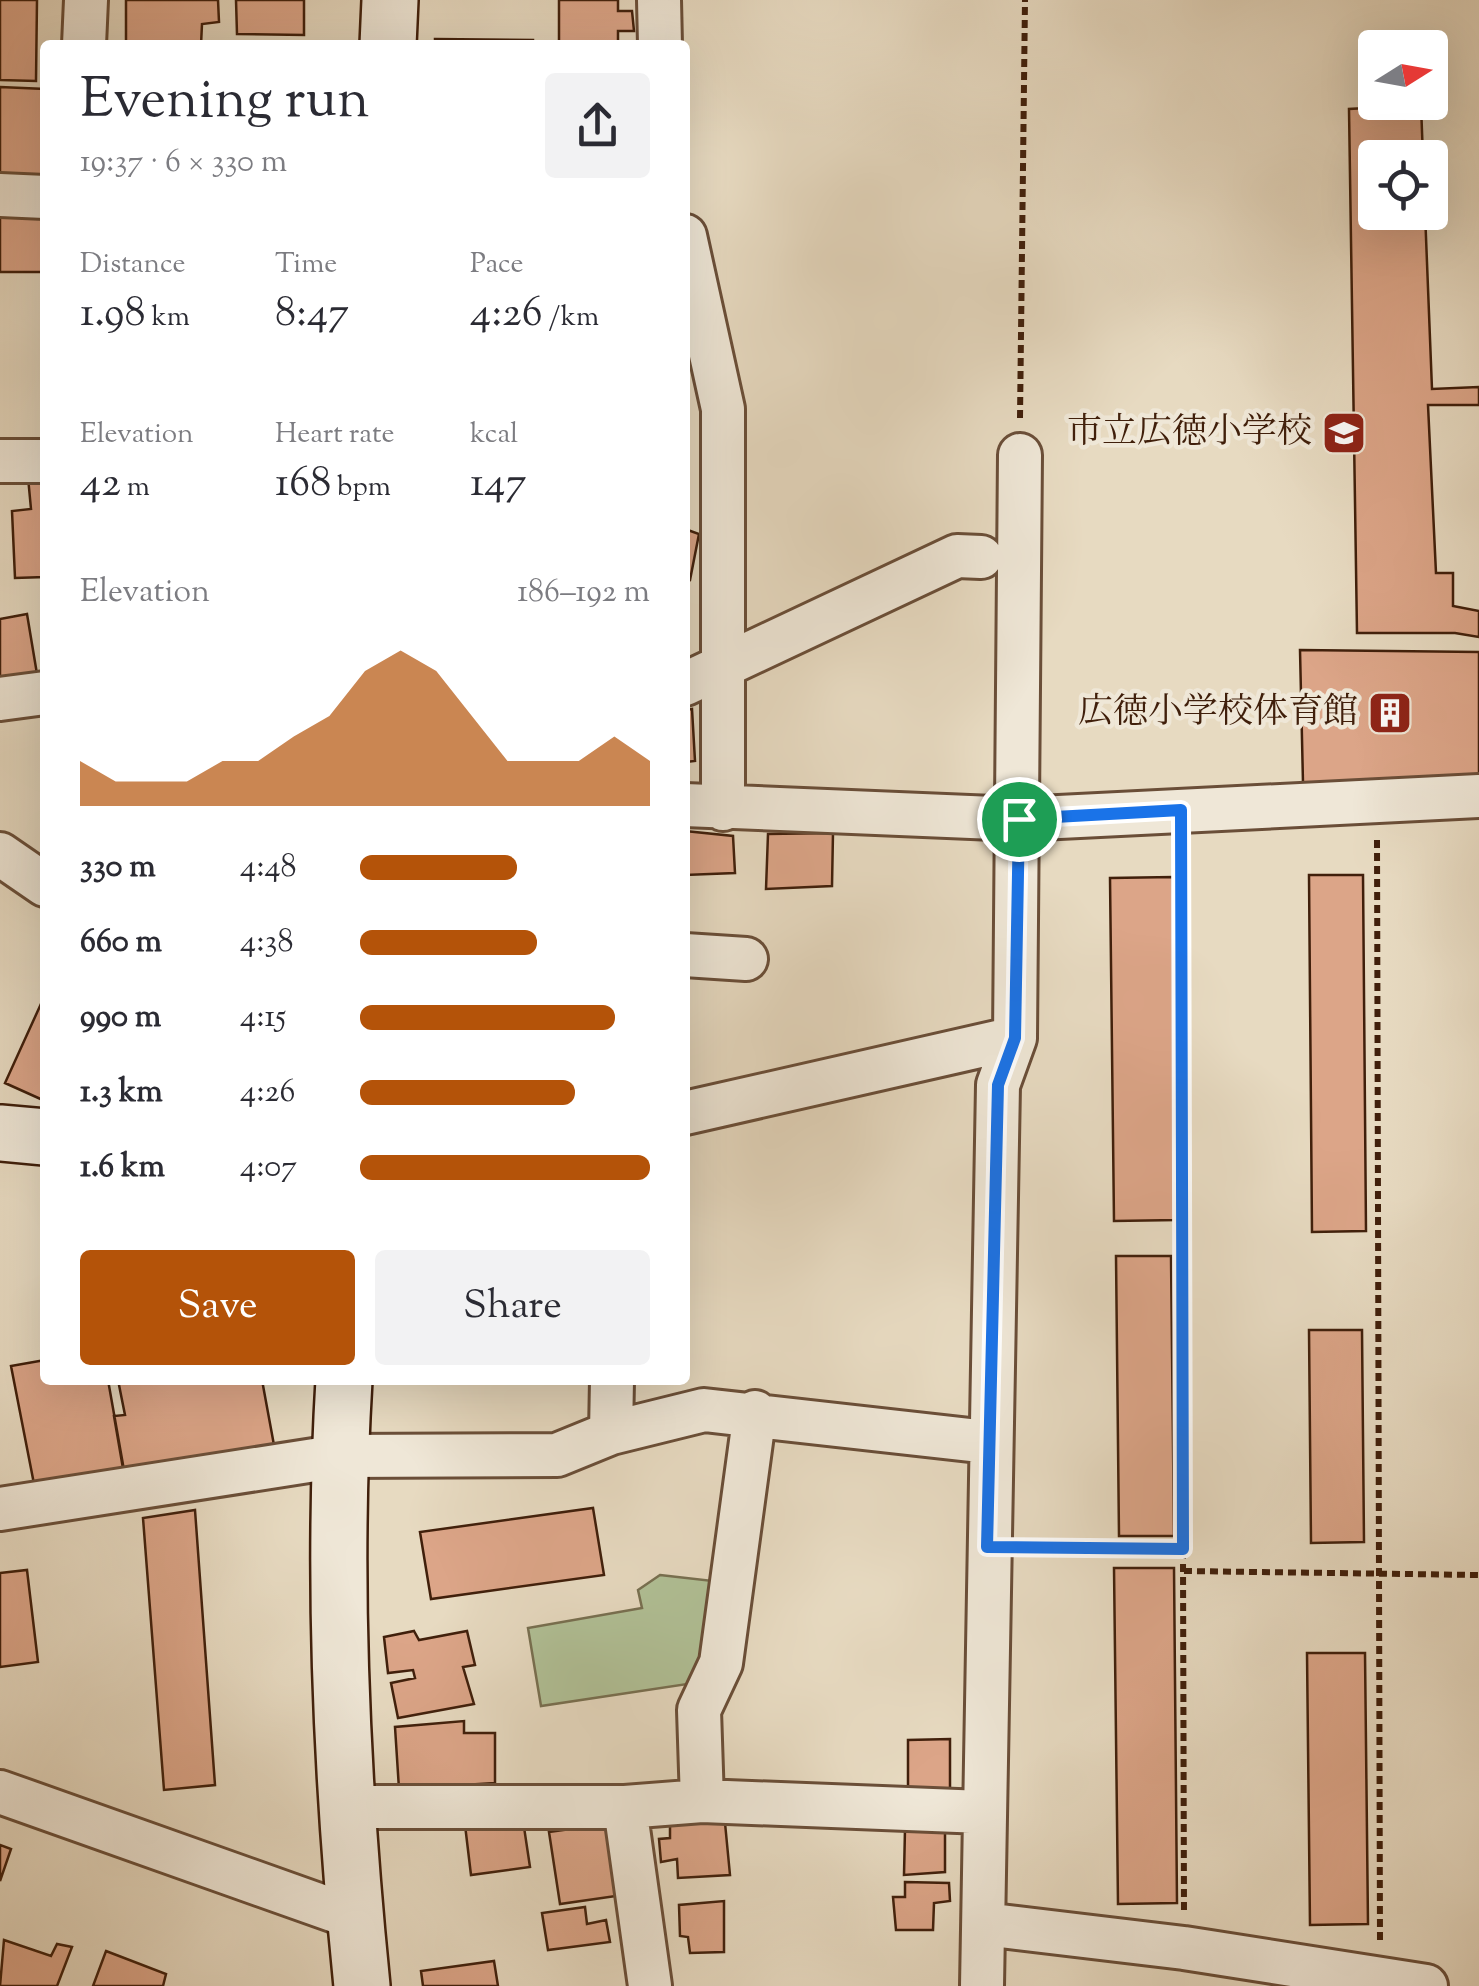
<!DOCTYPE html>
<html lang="en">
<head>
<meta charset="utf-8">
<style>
  body { margin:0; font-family:"Sorts Mill Goudy","Noto Serif JP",serif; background:#f2f2f3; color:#2b2b33; height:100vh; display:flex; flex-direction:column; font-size:38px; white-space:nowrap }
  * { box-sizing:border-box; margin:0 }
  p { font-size:32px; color:#7c7c81 }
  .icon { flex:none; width:55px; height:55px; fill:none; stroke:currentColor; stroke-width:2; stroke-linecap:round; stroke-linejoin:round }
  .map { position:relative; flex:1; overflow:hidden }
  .panel { position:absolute; left:40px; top:40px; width:650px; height:1345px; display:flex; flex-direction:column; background:#fff; border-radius:10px; box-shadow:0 10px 40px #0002 }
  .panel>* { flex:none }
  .needle { width:65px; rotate:79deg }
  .buttons { position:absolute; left:1358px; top:30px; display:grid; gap:20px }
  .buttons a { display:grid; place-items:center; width:90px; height:90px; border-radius:10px; background:#fff; box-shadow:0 10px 40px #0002; font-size:50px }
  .pin { position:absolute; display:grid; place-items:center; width:85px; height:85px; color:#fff; margin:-42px; border:5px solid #fff; border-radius:50%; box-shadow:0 2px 10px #0007 }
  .round { display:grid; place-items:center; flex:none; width:105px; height:105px; border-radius:10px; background:#f2f2f3 }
  .head { display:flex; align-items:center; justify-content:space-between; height:170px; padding:0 40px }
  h1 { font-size:55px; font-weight:600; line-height:75px }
  .metrics { display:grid; grid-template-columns:repeat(3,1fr); gap:15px; height:170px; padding:10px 40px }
  .metrics div { display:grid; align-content:center }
  .metrics b { font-size:42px; font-weight:600 }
  .metrics small { font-size:28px; font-weight:400 }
  .metrics p { font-size:28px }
  .chart { height:280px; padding:20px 40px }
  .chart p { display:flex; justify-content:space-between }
  .chart svg { width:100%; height:180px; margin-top:10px; fill:#b45309; opacity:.7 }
  .cta { display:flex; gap:20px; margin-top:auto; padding:20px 40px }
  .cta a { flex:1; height:115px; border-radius:10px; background:#b45309; color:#fff; font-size:40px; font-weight:600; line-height:115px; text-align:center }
  .cta a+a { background:#f2f2f3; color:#2b2b33 }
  ul { padding:0 40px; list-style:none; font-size:32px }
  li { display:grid; grid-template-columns:160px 120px 1fr; align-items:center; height:75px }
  li i { height:25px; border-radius:12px; background:#b45309 }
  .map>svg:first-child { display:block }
  .green { fill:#b1c197; stroke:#787051; stroke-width:2.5 }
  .building { fill:#dca588; stroke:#401f0b; stroke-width:2.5 }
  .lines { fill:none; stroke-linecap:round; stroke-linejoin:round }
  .street-casing { stroke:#6a4e38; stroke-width:48 }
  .secondary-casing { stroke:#401f0b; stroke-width:60 }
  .path { stroke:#401f0b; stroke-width:6; stroke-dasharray:8 5; stroke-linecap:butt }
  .street { stroke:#efe7d7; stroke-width:42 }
  .secondary { stroke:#efe7d7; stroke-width:55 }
  .route-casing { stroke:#fff; stroke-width:20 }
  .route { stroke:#1a73e8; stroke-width:12 }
  .labels { text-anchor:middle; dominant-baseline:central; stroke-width:9; stroke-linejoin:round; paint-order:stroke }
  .poi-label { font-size:35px; fill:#401f0b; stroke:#efe7d7; text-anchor:end }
</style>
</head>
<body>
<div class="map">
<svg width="1479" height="1986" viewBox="0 0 1479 1986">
  <rect width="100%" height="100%" fill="#e7dac1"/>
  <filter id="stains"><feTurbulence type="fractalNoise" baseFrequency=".002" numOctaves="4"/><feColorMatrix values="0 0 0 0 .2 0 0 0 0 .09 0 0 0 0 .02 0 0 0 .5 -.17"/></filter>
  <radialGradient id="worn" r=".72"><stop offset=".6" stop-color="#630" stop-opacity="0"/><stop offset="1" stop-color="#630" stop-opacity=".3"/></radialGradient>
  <!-- green -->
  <path class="green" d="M 660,1575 L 722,1582 L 701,1682 L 541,1706 L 528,1628 L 642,1608 L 638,1590 Z"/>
  <!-- building -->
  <path class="building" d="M 0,0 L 37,0 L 36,81 L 0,80 Z
    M 126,0 L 218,0 L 219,22 L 202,24 L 201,45 L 126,45 Z
    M 236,0 L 304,0 L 304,35 L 237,34 Z
    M 559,0 L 618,0 L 618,11 L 632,11 L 634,31 L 618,31 L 618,45 L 559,45 Z
    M 435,39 L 533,40 L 533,45 L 435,45 Z
    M 0,87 L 45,89 L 45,176 L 0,176 Z
    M 1421,105 L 1423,158 L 1375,158 L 1375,212 L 1425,212 L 1432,389 L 1479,387 L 1479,405 L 1428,405 L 1436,573 L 1453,573 L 1453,606 L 1479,611 L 1479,637 L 1455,633 L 1357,633 L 1349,109 Z
    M 0,217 L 45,218 L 45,272 L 0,272 Z
    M 28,477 L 45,477 L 45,577 L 15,578 L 12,511 L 31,509 Z
    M 685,529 L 699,534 L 690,580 L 685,579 Z
    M 27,614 L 37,674 L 0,681 L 0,619 Z
    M 1300,650 L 1479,652 L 1479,775 L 1303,783 Z
    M 692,709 L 695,761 L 685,762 L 685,710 Z
    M 685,831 L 733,836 L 735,873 L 685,875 Z
    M 833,833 L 832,886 L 766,889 L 768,834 Z
    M 1309,875 L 1363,875 L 1366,1231 L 1312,1232 Z
    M 1173,877 L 1177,1220 L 1114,1221 L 1110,878 Z
    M 45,995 L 45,1101 L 5,1083 Z
    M 1116,1256 L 1171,1256 L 1174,1536 L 1119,1536 Z
    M 1309,1330 L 1362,1330 L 1364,1542 L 1311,1543 Z
    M 45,1360 L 45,1380 L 108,1380 L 125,1476 L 35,1489 L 11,1366 Z
    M 118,1380 L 262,1380 L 276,1456 L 125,1480 L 114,1416 L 125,1415 Z
    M 593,1508 L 604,1575 L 431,1599 L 420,1532 Z
    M 195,1510 L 215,1785 L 164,1790 L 143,1518 Z
    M 1114,1568 L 1174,1568 L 1177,1903 L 1118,1904 Z
    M 27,1570 L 38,1662 L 0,1667 L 0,1573 Z
    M 414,1631 L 419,1640 L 467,1631 L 475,1665 L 463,1667 L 474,1704 L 398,1718 L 391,1683 L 415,1678 L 413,1670 L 388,1673 L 384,1637 Z
    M 1307,1653 L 1365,1653 L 1368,1924 L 1310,1925 Z
    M 464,1721 L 464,1733 L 495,1733 L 495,1783 L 399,1789 L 395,1727 Z
    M 950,1739 L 950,1793 L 908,1792 L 908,1740 Z
    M 670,1820 L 725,1823 L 730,1875 L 678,1878 L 677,1859 L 661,1862 L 659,1839 L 670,1838 Z
    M 506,1822 L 504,1829 L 524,1827 L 530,1867 L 471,1875 L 465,1825 Z
    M 606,1824 L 609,1850 L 617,1849 L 623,1895 L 560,1904 L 549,1832 Z
    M 905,1829 L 945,1829 L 945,1872 L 904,1875 Z
    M 0,1845 L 11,1849 L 0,1881 Z
    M 905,1882 L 949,1883 L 950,1901 L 934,1903 L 933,1930 L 896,1930 L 893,1897 L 905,1897 Z
    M 724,1901 L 724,1952 L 690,1953 L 688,1937 L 680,1936 L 679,1905 Z
    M 585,1907 L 587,1924 L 606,1920 L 610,1942 L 548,1950 L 542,1913 Z
    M 4,1940 L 51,1956 L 57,1944 L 72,1947 L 57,1986 L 0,1986 Z
    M 106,1951 L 166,1974 L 163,1986 L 93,1986 Z
    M 494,1961 L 498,1986 L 423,1986 L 421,1971 Z"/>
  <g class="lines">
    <defs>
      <path id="street" d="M 659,0 L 660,45
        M 84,45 L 86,0
        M 0,195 L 45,197
        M 685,236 L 723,409 L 723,809
        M 0,461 L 45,461
        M 685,684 L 957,556 L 981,557
        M 0,699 L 45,693
        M 685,805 L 1019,819 L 1479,796
        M 0,854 L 45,885
        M 685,955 L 746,959
        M 685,1113 L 1015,1038
        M 611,1433 L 612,1380
        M 0,1509 L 340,1456 L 557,1455 L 611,1433 L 704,1410 L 988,1442
        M 0,1792 L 355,1918
        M 702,1801 L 699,1710 L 721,1663 L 755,1412
        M 347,1807 L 625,1807 L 702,1801 L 983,1812
        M 625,1807 L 650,1986
        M 984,1924 L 1184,1948 L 1426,1986
        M 982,1986 L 998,1085 L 1015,1038 L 1020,455"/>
      <path id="secondary" d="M 388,45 L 390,0
        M 0,1133 L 45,1137
        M 344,1380 C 332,1579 342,1788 362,1986"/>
    </defs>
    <!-- street casing -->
    <use href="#street" class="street-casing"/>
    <!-- secondary casing -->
    <use href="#secondary" class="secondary-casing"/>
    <!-- path -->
    <path class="path" d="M 1020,418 L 1025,0
      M 1377,840 L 1380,1942
      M 1181,849 L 1184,1912
      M 1028,1548 L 1183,1549
      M 1184,1571 L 1479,1575"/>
    <!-- street -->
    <use href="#street" class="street"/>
    <!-- secondary -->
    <use href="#secondary" class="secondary"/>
  </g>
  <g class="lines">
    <defs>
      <path id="route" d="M 1181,810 L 1183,1549 L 987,1547 L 998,1085 L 1015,1038 L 1019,819 Z"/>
    </defs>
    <!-- route casing -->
    <use href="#route" class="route-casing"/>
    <!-- route -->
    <use href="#route" class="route"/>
  </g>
  <!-- icons -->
  <defs>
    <symbol id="school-square" viewBox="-11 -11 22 22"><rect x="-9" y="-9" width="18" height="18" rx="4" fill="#8f2418" stroke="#efe7d7"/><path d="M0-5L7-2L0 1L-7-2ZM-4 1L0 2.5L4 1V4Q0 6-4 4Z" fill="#fff"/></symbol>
    <symbol id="building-square" viewBox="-11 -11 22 22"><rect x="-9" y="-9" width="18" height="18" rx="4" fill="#8f2418" stroke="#efe7d7"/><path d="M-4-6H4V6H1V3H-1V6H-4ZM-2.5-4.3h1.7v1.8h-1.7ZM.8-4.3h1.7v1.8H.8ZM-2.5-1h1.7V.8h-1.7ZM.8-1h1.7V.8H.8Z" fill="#fff"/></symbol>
  </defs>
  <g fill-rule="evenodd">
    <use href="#school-square" x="1319" y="408" width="50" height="50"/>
    <use href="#building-square" x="1365" y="688" width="50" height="50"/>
  </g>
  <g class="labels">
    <!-- poi labels -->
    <g class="poi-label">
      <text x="1312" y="433">市立広徳小学校</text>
      <text x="1358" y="713">広徳小学校体育館</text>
    </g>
  </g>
  <rect width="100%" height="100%" filter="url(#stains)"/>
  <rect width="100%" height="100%" fill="url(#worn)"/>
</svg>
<div class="buttons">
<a><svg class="needle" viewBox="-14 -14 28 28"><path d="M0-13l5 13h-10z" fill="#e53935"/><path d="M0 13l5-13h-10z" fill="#7c7c81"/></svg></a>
<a><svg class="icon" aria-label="locate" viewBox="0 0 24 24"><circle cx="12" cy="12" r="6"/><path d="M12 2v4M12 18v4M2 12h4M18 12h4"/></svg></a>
</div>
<div class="pin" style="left:1019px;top:819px;background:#1e9e55"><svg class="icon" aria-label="arrive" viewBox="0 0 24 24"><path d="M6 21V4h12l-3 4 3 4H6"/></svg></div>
<section class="panel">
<div class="head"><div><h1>Evening run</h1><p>19:37 · 6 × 330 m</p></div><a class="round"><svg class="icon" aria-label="share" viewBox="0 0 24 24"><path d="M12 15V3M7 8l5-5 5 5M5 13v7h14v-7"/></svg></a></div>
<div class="metrics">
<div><p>Distance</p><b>1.98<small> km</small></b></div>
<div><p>Time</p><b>8:47</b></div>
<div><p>Pace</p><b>4:26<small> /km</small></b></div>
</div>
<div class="metrics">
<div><p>Elevation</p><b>42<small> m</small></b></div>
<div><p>Heart rate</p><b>168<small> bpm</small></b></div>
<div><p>kcal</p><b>147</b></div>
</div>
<div class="chart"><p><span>Elevation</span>186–192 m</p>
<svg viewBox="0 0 160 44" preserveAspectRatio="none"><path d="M0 44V33L10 38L20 38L30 38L40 33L50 33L60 27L70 22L80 11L90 6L100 11L110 22L120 33L130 33L140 33L150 27L160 33V44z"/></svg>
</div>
<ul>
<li><b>330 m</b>4:48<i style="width:54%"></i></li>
<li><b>660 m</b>4:38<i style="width:61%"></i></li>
<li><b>990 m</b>4:15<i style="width:88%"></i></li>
<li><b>1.3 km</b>4:26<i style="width:74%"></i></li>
<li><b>1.6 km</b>4:07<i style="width:100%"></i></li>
</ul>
<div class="cta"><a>Save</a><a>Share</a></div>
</section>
</div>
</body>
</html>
